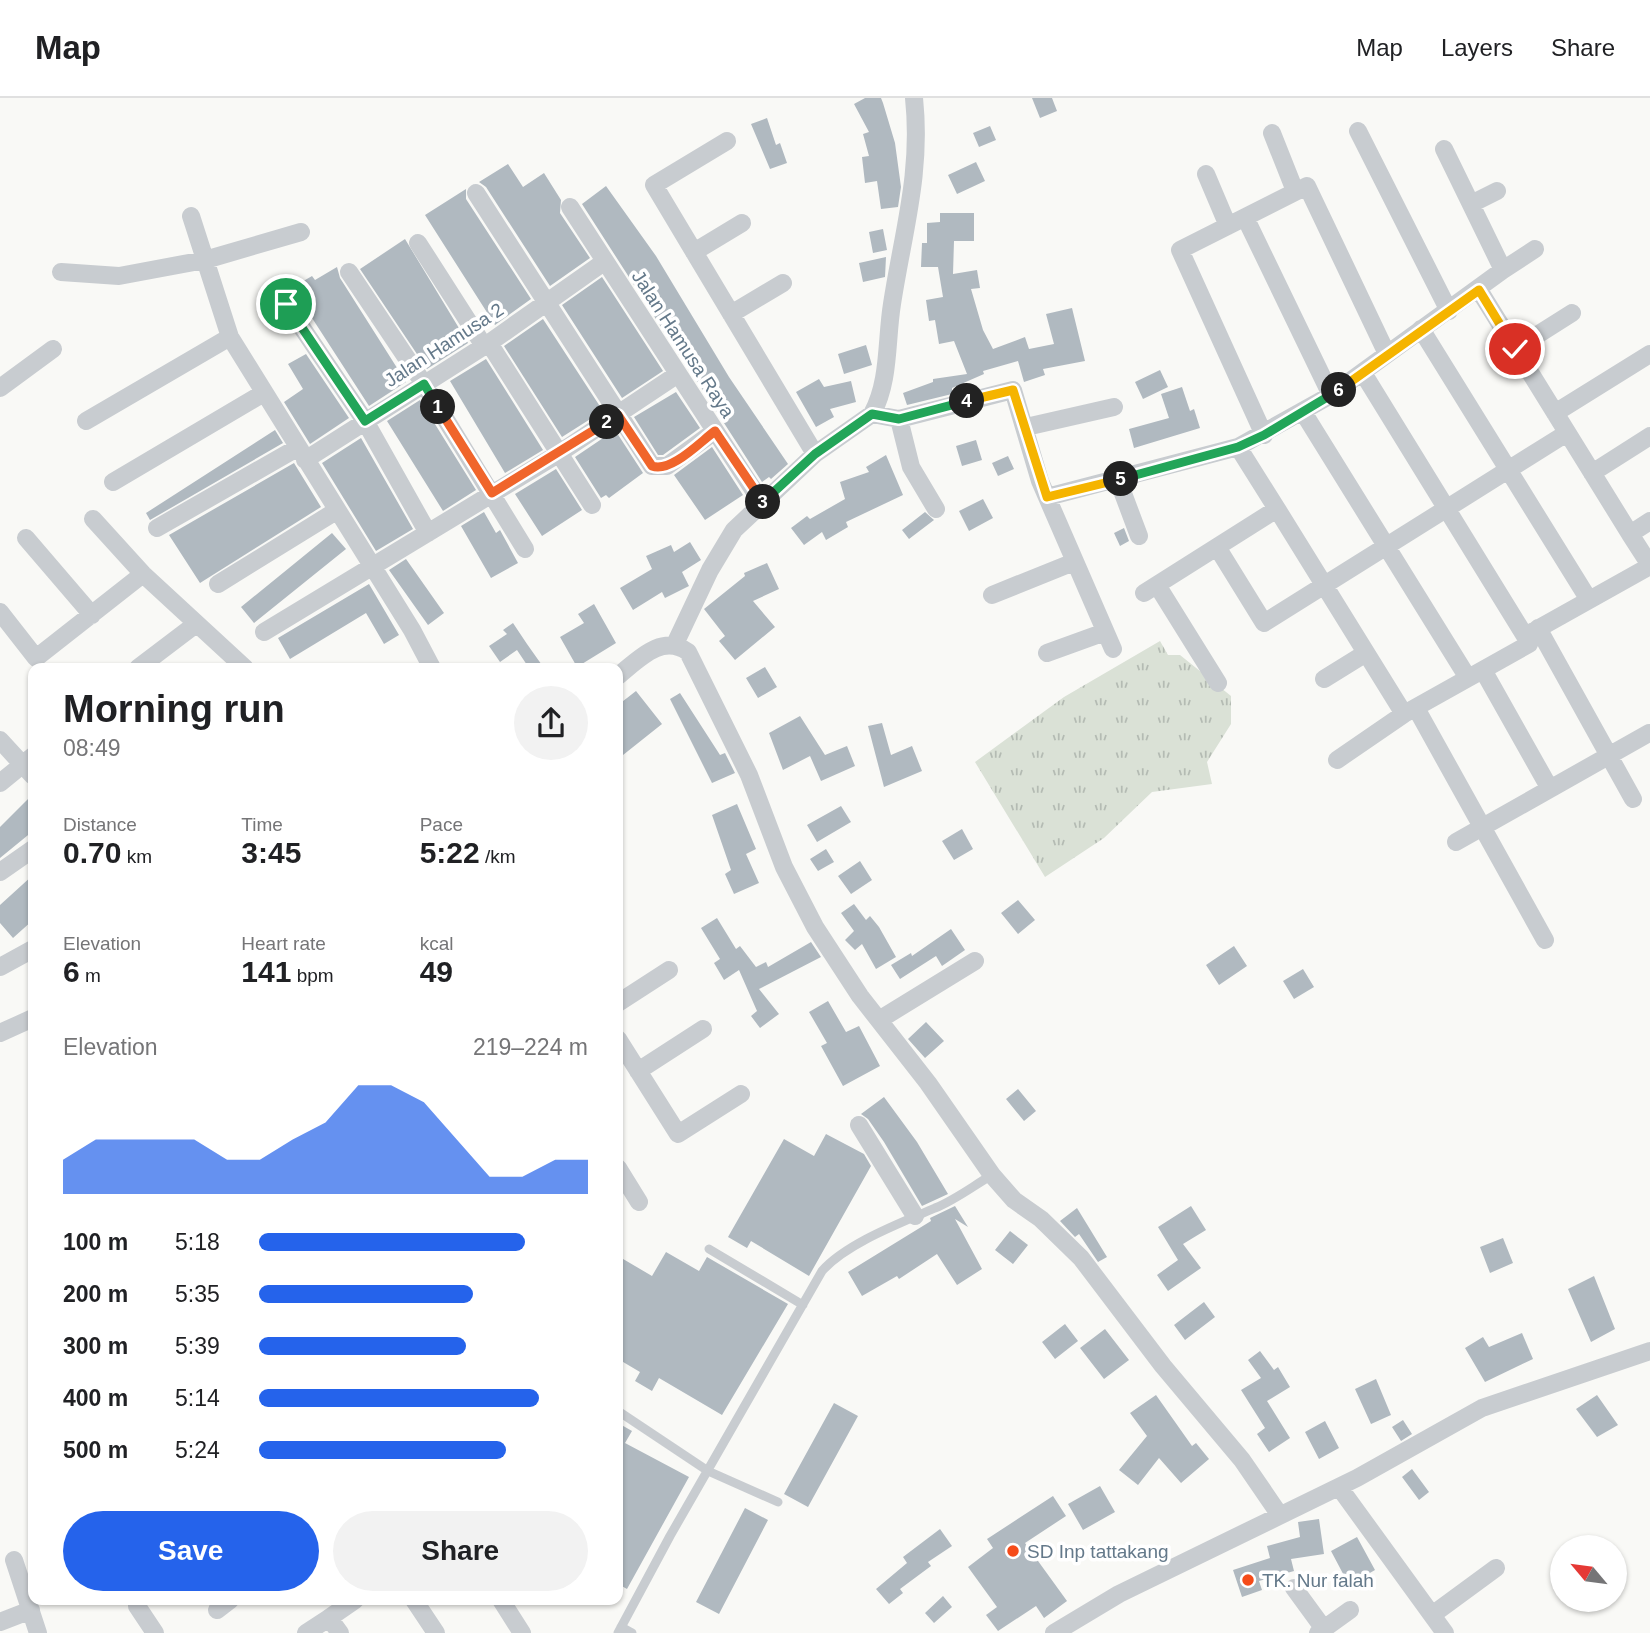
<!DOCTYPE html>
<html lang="en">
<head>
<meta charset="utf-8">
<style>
  body { margin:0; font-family:Helvetica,sans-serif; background:#f2f2f2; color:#202124; height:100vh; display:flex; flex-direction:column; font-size:26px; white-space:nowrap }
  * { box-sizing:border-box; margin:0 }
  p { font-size:23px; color:#757577 }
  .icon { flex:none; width:38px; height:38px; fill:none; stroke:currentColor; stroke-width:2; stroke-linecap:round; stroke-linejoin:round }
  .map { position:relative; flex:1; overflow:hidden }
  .side { position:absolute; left:28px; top:565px; width:595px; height:942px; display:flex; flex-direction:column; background:#fff; border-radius:14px; box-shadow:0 2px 5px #0004 }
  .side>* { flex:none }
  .needle { width:46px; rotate:299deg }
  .tools { position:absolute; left:1550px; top:1437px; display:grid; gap:14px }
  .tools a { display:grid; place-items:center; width:77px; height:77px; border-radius:50%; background:#fff; box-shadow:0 2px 5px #0004; font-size:35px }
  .pin { position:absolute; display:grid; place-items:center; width:60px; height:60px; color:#fff; margin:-30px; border:4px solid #fff; border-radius:50%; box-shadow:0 2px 7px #0007 }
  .km { position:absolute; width:35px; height:35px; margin:-18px; border-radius:50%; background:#222; color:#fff; font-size:19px; line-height:35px; text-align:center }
  .round { display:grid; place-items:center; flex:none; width:74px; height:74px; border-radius:37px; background:#f2f2f2 }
  .head { display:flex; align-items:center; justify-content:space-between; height:119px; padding:0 35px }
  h1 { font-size:38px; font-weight:800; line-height:52px }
  .metrics { display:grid; grid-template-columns:repeat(3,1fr); gap:10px; height:119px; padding:7px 35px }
  .metrics div { display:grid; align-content:center }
  .metrics b { font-size:30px; font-weight:800 }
  .metrics small { font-size:19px; font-weight:400 }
  .metrics p { font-size:19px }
  .chart { height:196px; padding:14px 35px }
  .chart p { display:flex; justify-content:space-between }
  .chart svg { width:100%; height:126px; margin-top:7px; fill:#2563eb; opacity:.7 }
  .cta { display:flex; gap:14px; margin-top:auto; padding:14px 35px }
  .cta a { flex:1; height:80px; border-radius:42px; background:#2563eb; color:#fff; font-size:28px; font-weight:800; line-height:80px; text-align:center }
  .cta a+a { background:#f2f2f2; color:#202124 }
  ul { padding:0 35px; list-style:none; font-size:23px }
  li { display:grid; grid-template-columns:112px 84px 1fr; align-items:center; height:52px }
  li i { height:18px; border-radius:9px; background:#2563eb }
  header { display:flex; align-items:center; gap:42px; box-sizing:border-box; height:98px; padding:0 35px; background:#fff; border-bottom:2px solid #e0e0e0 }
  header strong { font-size:33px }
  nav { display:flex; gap:38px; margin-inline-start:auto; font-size:24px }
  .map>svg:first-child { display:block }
  .grass { fill:url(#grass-tufts) }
  .building { fill:#b0b9c0 }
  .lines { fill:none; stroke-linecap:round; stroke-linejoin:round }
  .service { stroke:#c8ccd0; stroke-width:9 }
  .minor { stroke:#c8ccd0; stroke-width:18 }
  .split-1-casing { stroke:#fff; stroke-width:14 }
  .split-2-casing { stroke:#fff; stroke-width:14 }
  .split-3-casing { stroke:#fff; stroke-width:14 }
  .split-4-casing { stroke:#fff; stroke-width:14 }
  .split-5-casing { stroke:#fff; stroke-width:14 }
  .split-6-casing { stroke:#fff; stroke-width:14 }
  .split-7-casing { stroke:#fff; stroke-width:14 }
  .split-1 { stroke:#22a559; stroke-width:9 }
  .split-2 { stroke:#f0652b; stroke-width:9 }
  .split-3 { stroke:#f0652b; stroke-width:9 }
  .split-4 { stroke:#22a559; stroke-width:9 }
  .split-5 { stroke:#f5b400; stroke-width:9 }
  .split-6 { stroke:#22a559; stroke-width:9 }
  .split-7 { stroke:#f5b400; stroke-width:9 }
  .poi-dot { fill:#f54b19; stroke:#fff; stroke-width:2.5 }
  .labels { text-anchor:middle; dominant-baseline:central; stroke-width:7; stroke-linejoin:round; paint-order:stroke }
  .street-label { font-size:19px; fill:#64798a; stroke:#fff }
  .poi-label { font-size:19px; fill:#64798a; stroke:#fff; text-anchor:start }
</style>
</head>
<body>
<header>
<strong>Map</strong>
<nav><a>Map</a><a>Layers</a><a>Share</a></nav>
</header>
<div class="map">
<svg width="1650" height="1535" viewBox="0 0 1650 1535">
  <defs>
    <pattern id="grass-tufts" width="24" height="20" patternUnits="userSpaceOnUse" patternTransform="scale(1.75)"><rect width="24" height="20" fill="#dae1d6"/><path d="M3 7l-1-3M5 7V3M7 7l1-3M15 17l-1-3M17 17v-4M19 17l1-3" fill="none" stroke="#b4bbb3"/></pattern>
  </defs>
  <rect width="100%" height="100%" fill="#f9f9f6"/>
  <!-- grass -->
  <path class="grass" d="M 1160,543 L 1168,557 L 1180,557 L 1231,598 L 1231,626 L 1207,664 L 1212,686 L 1152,694 L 1104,740 L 1045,779 L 975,664 L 1064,599 Z"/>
  <!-- building -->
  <path class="building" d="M 865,0 L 881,0 L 883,5 L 895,45 L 901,89 L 898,109 L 881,111 L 877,83 L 865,85 L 862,59 L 869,58 L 863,36 L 869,34 L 854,6 Z
    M 1032,0 L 1052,0 L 1057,13 L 1040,20 Z
    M 767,20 L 776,47 L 780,45 L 787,65 L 770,71 L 751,26 Z
    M 990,28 L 996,42 L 979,49 L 973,35 Z
    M 976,64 L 985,83 L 957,96 L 948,77 Z
    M 508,66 L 523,89 L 544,75 L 561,102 L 560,115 L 590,160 L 550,188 L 486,89 L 479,84 Z
    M 606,88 L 656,158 L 729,279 L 788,366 L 771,381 L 769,379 L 762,384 L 695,280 L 698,278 L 685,257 L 681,260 L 582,106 Z
    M 466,91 L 466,101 L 531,201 L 495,227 L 425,117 Z
    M 940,115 L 974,115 L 974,143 L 954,143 L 953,176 L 977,172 L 980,190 L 971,191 L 983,232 L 993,251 L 1025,239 L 1029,251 L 1054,246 L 1046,216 L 1072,210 L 1085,263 L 1043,271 L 1045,277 L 1024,284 L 1018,263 L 983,273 L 984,276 L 952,290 L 952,296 L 907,307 L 903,295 L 933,284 L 933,281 L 967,276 L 954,243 L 939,246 L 935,222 L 929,223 L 926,202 L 943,199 L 938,169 L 921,169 L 922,145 L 927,145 L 927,125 L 940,124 Z
    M 883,131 L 887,152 L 873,155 L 869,134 Z
    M 405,141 L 468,245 L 427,271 L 360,171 Z
    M 886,159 L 885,179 L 863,184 L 859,165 Z
    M 337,169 L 340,180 L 406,284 L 369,308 L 301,203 L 288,192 L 312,178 L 315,182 Z
    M 602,179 L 663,273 L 622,300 L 562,207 Z
    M 543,221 L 603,313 L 562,339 L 504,248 Z
    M 866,247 L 872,267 L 844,276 L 838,256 Z
    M 306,256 L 349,320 L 310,346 L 284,304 L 303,291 L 288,266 Z
    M 486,261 L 543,352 L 505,375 L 450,283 Z
    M 1160,272 L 1168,289 L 1143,301 L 1135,284 Z
    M 819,281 L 824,289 L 851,283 L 856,304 L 830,311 L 834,319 L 816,329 L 796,294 Z
    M 1182,289 L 1190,313 L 1194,311 L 1200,330 L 1134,350 L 1129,331 L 1169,320 L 1161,296 Z
    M 676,294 L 700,330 L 663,357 L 658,357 L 634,319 Z
    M 420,302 L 476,392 L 443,413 L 387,323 Z
    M 275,332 L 283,345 L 150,422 L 146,415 Z
    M 615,332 L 643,375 L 609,400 L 606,397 L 601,400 L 575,359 Z
    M 361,340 L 413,431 L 376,453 L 322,365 Z
    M 976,342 L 982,362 L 962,368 L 956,348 Z
    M 712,349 L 743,397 L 705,422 L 674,377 Z
    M 886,357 L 903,397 L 846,424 L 848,429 L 826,442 L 822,434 L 804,447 L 791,430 L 807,418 L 810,421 L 845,401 L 840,384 L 869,374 L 866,369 Z
    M 1008,358 L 1014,371 L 998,378 L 992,365 Z
    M 294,365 L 321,409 L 200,485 L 169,437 Z
    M 556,371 L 582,412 L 542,438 L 515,396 Z
    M 983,401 L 993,420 L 969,433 L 959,413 Z
    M 484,414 L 496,435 L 500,432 L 518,465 L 491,480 L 461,428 Z
    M 925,414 L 934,422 L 909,441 L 902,432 Z
    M 1124,430 L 1129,443 L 1120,448 L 1114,435 Z
    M 332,435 L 346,451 L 254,525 L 241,509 Z
    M 690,444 L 701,462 L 682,474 L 689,488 L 665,500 L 662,494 L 633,512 L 620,490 L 652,471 L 646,458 L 671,447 L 674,454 Z
    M 406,461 L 444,515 L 428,527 L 389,472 Z
    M 767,465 L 779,491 L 753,503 L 775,529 L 735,562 L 719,543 L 725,538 L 704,511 L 745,478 L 744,475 Z
    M 369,486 L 399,537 L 384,546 L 366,515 L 290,561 L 278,540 Z
    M 594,506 L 616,545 L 577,569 L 560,539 L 584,525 L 578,516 Z
    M 513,525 L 527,546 L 544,570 L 529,570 L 517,552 L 500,564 L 489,548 L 507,536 L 503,532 Z
    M 765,569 L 777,589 L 758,600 L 746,580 Z
    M 636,593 L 662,626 L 618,661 L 618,607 Z
    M 680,595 L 720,657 L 725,655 L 735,675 L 712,685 L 670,601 Z
    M 800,618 L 825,657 L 847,648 L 855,668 L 821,683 L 810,658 L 783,672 L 769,635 Z
    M 882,625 L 891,657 L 912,648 L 922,673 L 884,689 L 868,628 Z
    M 33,696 L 33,733 L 0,760 L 0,729 Z
    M 737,706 L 756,751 L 746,756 L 759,785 L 734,796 L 725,776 L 731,772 L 712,717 Z
    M 841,708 L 851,724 L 817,744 L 807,727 Z
    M 962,731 L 973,751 L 954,762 L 942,743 Z
    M 826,751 L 834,764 L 818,773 L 810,761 Z
    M 860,763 L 872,782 L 851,796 L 838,778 Z
    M 33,777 L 33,822 L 13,840 L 0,825 L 0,807 Z
    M 1018,802 L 1035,822 L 1018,836 L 1001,815 Z
    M 854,806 L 866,822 L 870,818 L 879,829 L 896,859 L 876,871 L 862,846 L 855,852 L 845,842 L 854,833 L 841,815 Z
    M 717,820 L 736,851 L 740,848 L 756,869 L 766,864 L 768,869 L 811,844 L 821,859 L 759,891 L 779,916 L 760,930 L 751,918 L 757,913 L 739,872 L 724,882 L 714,865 L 720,861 L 701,830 Z
    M 951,831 L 965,852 L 942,868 L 936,858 L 900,881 L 891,867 L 911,855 L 912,858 Z
    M 1234,848 L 1247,868 L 1219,887 L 1206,867 Z
    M 1303,871 L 1314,889 L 1294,901 L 1283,883 Z
    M 828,903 L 846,934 L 859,928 L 880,968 L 843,988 L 821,948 L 827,945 L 809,914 Z
    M 926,924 L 944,943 L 925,960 L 908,941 Z
    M 1018,991 L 1036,1013 L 1024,1023 L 1006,1001 Z
    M 884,999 L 917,1044 L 948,1096 L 922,1108 L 884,1044 L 868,1021 L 861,1016 Z
    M 826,1036 L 864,1056 L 871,1068 L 809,1178 L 751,1143 L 747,1150 L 728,1139 L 784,1041 L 814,1058 Z
    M 955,1108 L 968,1129 L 955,1121 L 982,1171 L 957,1187 L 937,1156 L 899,1181 L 897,1178 L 862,1198 L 848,1174 L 931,1123 L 930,1120 Z
    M 1191,1108 L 1206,1132 L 1183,1146 L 1201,1170 L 1168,1193 L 1157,1177 L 1178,1162 L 1158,1129 Z
    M 1077,1110 L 1107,1159 L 1098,1164 L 1079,1136 L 1075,1139 L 1060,1123 Z
    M 1010,1133 L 1028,1147 L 1013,1166 L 995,1152 Z
    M 1503,1140 L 1513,1165 L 1490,1175 L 1480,1149 Z
    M 666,1154 L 699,1173 L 707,1159 L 788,1206 L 722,1317 L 659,1280 L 652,1293 L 635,1283 L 640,1274 L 618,1261 L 618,1158 L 652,1178 Z
    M 1594,1178 L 1615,1231 L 1591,1244 L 1568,1191 Z
    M 1204,1204 L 1215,1219 L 1185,1242 L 1174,1227 Z
    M 1065,1226 L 1078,1243 L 1055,1261 L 1042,1244 Z
    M 1105,1231 L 1129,1262 L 1104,1281 L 1080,1250 Z
    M 1522,1235 L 1533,1261 L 1485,1284 L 1465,1250 L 1483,1239 L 1489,1249 Z
    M 1260,1253 L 1274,1272 L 1278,1269 L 1290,1289 L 1267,1303 L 1290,1340 L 1269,1354 L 1257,1336 L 1265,1330 L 1241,1292 L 1261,1280 L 1248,1262 Z
    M 1376,1281 L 1391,1317 L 1371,1326 L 1355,1291 Z
    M 1156,1297 L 1192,1348 L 1196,1345 L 1209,1361 L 1181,1385 L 1159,1360 L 1138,1387 L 1119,1372 L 1147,1338 L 1130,1315 Z
    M 1597,1297 L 1618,1327 L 1597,1339 L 1576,1311 Z
    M 834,1305 L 858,1318 L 808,1409 L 784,1396 Z
    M 1403,1322 L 1412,1336 L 1401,1343 L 1392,1329 Z
    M 1325,1323 L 1339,1350 L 1319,1361 L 1305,1334 Z
    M 618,1325 L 632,1333 L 625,1345 L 689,1379 L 627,1491 L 618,1486 Z
    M 1412,1371 L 1429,1394 L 1419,1402 L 1402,1379 Z
    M 1100,1388 L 1115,1414 L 1083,1432 L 1068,1406 Z
    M 1053,1398 L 1066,1418 L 1025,1445 L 1067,1503 L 1044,1520 L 1036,1508 L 998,1533 L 986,1517 L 997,1509 L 968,1469 L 993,1450 L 987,1441 Z
    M 745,1410 L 768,1422 L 719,1516 L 696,1504 Z
    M 1319,1421 L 1324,1456 L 1291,1461 L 1294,1473 L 1259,1483 L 1262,1492 L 1242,1499 L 1233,1472 L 1270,1460 L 1267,1448 L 1300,1439 L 1298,1424 Z
    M 940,1431 L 952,1448 L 928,1464 L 931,1468 L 900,1491 L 903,1495 L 889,1506 L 876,1491 L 907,1465 L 903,1459 Z
    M 1357,1439 L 1375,1472 L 1349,1487 L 1331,1453 Z
    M 943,1498 L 952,1509 L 934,1525 L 925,1515 Z"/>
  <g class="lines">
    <!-- service -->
    <path class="service" d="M 709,1151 L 803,1207
      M 618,1313 L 708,1373 L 778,1404
      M 621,1529 L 632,1535
      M 618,1535 L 670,1438 L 822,1173 C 847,1145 901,1125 935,1110 C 955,1102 973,1088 992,1077"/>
    <!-- minor -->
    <path class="minor" d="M 1358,33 L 1449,213
      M 1272,35 L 1295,93
      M 727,43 L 654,87 L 815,356
      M 1206,76 L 1228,128
      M 476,95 L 652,368 L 667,368 L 715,333
      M 1471,106 L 1497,93
      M 570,109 L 762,405
      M 191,118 L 230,239 L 412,532 L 432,570
      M 1245,119 L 1331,297
      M 418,145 L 484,248
      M 694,154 L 742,125
      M 1503,172 L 1535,151
      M 61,174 L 119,178 L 205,162 L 301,134
      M 349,174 L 424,286 L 525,451
      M 1479,192 L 1630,436 L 1650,423
      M 286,206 L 365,323 L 428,435
      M 731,216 L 783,185
      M 1421,231 L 1589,502
      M 489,245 L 592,407
      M 1515,251 L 1572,215
      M 1363,275 L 1525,538
      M 0,290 L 53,251
      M 1303,314 L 1468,580
      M 1555,315 L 1650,256
      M 872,316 L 899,321 L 1013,292 L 1040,383 L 1113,551
      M 899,321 L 911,369 L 936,411
      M 86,323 L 230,239
      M 1026,329 L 1114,309
      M 1264,337 L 1180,152 L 1307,88 L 1387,256
      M 305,362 L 489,245 L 604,164
      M 1592,375 L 1650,338
      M 1118,382 L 1139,438
      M 113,384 L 262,296
      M 1047,399 L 1238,349 L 1331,297 L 1503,172 L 1444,51
      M 1277,411 L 1404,616
      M 93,421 L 143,476 L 245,570
      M 157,430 L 297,350
      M 1630,436 L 1650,467
      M 26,440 L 92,517
      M 1217,449 L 1264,525 L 1567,335
      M 218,486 L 336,413
      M 1157,487 L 1218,585
      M 1144,495 L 1277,411 L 1238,349
      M 992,497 L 1074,464
      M 0,514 L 36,560 L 143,476
      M 1538,530 L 1633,701
      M 264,534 L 558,356 L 678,276
      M 675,546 L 710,472 L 734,432 L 815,356 L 872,316 C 890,283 886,243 892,206 C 903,134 922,75 914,0
      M 1047,555 L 1105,534
      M 138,570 L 196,526
      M 1483,572 L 1550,691
      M 618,578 C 638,562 662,535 688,554 L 749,677 L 784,769 L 815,829 L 860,898 L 928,985 L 992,1077 L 1014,1102 L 1041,1121 L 1081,1160 L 1163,1268 L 1242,1362 L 1279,1416
      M 1324,581 L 1366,555
      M 1416,610 L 1545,842
      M 0,642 L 33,678
      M 1337,662 L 1404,616 L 1529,546 L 1525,538 L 1650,468
      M 0,685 L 33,658
      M 1456,744 L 1649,635
      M 0,774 L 33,751
      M 0,869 L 33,851
      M 618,905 L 669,872
      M 879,922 L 975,863
      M 0,935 L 33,920
      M 618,941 L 678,1036 L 741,996
      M 638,973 L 703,931
      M 859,1027 L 915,1118
      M 618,1070 L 639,1104
      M 1339,1389 L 1445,1535
      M 14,1462 L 38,1535
      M 1294,1490 L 1324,1531
      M 414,1502 L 436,1535
      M 501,1502 L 522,1535
      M 137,1508 L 155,1535
      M 217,1512 L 230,1502
      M 1432,1517 L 1496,1470
      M 329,1520 L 355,1502
      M 0,1524 L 31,1512
      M 306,1535 L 329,1520 L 340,1535
      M 1054,1535 L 1119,1496 L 1357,1380 L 1482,1310 L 1650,1253
      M 1318,1535 L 1350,1512"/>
  </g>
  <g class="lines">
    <defs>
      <path id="split-1" d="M 286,206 L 365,323 L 424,286 L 438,309"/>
      <path id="split-2" d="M 438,309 L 492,395 L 607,324"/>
      <path id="split-3" d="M 607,324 L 618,317 L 652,368 C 671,375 700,344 715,333 L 763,404"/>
      <path id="split-4" d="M 763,404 L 815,356 L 872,316 L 899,321 L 967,303"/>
      <path id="split-5" d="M 967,303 L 1013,292 L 1047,399 L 1121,381"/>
      <path id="split-6" d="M 1121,381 L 1238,349 L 1264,337 L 1339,292"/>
      <path id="split-7" d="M 1339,292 L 1479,192 L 1515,251"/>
    </defs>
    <!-- split-1 casing -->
    <use href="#split-1" class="split-1-casing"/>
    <!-- split-2 casing -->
    <use href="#split-2" class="split-2-casing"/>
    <!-- split-3 casing -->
    <use href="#split-3" class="split-3-casing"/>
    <!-- split-4 casing -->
    <use href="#split-4" class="split-4-casing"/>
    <!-- split-5 casing -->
    <use href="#split-5" class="split-5-casing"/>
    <!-- split-6 casing -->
    <use href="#split-6" class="split-6-casing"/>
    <!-- split-7 casing -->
    <use href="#split-7" class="split-7-casing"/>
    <!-- split-1 -->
    <use href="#split-1" class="split-1"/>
    <!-- split-2 -->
    <use href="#split-2" class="split-2"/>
    <!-- split-3 -->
    <use href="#split-3" class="split-3"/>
    <!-- split-4 -->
    <use href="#split-4" class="split-4"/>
    <!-- split-5 -->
    <use href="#split-5" class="split-5"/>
    <!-- split-6 -->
    <use href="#split-6" class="split-6"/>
    <!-- split-7 -->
    <use href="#split-7" class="split-7"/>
  </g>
  <!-- markers -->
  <g class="poi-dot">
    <circle cx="1013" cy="1453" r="7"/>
    <circle cx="1248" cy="1482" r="7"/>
  </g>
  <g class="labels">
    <!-- street labels -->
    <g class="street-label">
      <text transform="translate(683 246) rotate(57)">Jalan Hamusa Raya</text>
      <text transform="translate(444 247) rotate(-33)">Jalan Hamusa 2</text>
    </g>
    <!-- poi labels -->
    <g class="poi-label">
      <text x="1027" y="1453">SD Inp tattakang</text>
      <text x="1262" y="1482">TK. Nur falah</text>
    </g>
  </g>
</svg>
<div class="tools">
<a><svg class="needle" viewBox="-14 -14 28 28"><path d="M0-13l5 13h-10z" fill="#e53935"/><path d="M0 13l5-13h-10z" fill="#757577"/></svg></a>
</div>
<div class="pin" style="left:286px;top:206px;background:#1e9e55"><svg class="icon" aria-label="arrive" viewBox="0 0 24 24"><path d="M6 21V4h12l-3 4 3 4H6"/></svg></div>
<div class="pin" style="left:1515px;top:251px;background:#d93025"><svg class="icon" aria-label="check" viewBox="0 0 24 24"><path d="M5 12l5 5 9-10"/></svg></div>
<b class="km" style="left:438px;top:309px">1</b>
<b class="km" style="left:607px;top:324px">2</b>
<b class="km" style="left:763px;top:404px">3</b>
<b class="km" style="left:967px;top:303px">4</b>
<b class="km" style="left:1121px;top:381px">5</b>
<b class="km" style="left:1339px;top:292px">6</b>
<section class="side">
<div class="head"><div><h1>Morning run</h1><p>08:49</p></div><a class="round"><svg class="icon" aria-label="share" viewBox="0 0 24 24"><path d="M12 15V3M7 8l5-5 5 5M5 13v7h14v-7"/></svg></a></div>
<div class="metrics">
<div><p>Distance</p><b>0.70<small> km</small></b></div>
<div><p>Time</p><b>3:45</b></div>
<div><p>Pace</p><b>5:22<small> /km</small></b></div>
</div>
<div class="metrics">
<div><p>Elevation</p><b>6<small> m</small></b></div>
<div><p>Heart rate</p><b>141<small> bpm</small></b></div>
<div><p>kcal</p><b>49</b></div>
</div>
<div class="chart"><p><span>Elevation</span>219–224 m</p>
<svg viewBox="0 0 160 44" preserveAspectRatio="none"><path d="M0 44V32L10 25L20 25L30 25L40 25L50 32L60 32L70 25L80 19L90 6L100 6L110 12L120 25L130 38L140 38L150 32L160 32V44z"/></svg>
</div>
<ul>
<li><b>100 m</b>5:18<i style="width:81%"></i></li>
<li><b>200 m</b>5:35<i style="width:65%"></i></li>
<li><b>300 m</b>5:39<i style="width:63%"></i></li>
<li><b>400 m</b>5:14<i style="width:85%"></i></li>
<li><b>500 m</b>5:24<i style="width:75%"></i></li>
</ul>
<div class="cta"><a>Save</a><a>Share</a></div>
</section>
</div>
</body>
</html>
